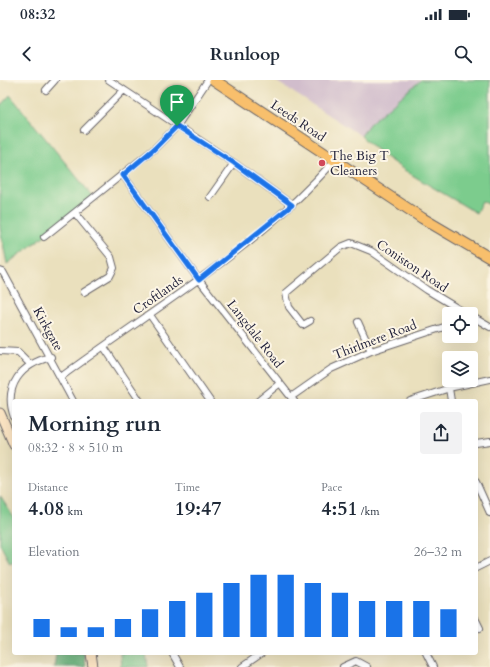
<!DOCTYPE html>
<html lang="en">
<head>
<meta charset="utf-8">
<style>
  body { margin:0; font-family:Cardo,serif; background:#f2f2f3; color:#1f2937; height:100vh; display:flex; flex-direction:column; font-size:15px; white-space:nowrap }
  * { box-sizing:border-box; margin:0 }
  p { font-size:13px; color:#747a83 }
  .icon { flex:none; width:22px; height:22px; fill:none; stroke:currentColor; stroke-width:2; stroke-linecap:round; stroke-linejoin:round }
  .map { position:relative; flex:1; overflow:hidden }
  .panel { position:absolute; left:12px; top:319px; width:466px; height:256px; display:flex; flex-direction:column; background:#fff; border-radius:4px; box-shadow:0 4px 16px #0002 }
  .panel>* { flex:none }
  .tools { position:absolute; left:442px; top:227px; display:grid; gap:8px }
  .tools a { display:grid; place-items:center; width:36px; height:36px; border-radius:4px; background:#fff; box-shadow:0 4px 16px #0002; font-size:20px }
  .pin { position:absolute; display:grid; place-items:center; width:34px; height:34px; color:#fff; margin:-41px -17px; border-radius:50% 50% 50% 0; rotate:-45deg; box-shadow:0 0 4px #0007 }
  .pin .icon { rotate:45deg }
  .round { display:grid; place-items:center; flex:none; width:42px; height:42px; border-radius:4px; background:#f2f2f3 }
  .overview { display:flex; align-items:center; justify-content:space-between; height:68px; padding:0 16px }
  h1 { font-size:22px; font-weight:800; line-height:30px }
  .figures { display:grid; grid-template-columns:repeat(3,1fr); gap:6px; height:68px; padding:4px 16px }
  .figures div { display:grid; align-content:center }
  .figures b { font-size:20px; font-weight:800 }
  .figures small { font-size:11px; font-weight:400 }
  .figures p { font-size:11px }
  .chart { height:112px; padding:8px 16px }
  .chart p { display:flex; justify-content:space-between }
  .chart svg { width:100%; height:72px; margin-top:4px; stroke:#1a73e8; stroke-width:6 }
  .status { display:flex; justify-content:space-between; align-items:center; height:28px; padding:0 20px; background:#fff; direction:ltr }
  .status svg { height:11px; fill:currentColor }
  header { display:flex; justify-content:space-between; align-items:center; height:52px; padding:0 16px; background:#fff; font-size:18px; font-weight:800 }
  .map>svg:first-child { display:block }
  .industrial { fill:#d1bdcc }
  .green { fill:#7bcc8d; stroke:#4e7764 }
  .forest { fill:#64b078; stroke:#43695a }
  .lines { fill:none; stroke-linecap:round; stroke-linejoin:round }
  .street-casing { stroke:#686468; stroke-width:8 }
  .secondary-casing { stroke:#686468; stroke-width:11 }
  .primary-casing { stroke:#686468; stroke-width:12 }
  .street { stroke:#fff; stroke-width:6 }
  .secondary { stroke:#fce5c4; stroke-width:9 }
  .primary { stroke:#f8bf6c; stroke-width:10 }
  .route-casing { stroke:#fff; stroke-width:8 }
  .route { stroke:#1a73e8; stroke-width:5 }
  .poi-dot { fill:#d1495b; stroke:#fcf5e5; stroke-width:1.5 }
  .labels { text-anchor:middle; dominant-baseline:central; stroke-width:4; stroke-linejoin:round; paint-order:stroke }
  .street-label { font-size:13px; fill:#22223b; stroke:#fcf5e5 }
  .poi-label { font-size:13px; fill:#22223b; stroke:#fcf5e5; text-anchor:start }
</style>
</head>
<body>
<div class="status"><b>08:32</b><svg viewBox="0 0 49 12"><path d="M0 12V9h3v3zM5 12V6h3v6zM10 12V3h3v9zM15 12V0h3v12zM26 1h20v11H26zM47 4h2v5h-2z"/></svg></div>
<header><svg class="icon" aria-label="back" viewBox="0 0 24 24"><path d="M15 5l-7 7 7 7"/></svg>Runloop<svg class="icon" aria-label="search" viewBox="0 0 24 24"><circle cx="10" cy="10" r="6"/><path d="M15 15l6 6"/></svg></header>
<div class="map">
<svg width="490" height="587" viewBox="0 0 490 587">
  <rect width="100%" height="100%" fill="#fcf5e5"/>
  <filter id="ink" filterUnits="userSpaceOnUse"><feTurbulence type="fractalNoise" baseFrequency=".025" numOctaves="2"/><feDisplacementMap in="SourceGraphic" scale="8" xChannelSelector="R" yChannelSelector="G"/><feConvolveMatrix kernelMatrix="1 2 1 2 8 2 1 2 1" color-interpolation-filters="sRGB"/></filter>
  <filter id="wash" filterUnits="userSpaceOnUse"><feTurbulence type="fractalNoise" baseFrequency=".012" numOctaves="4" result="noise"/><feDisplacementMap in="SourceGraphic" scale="16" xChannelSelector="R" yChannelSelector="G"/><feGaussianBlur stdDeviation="0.9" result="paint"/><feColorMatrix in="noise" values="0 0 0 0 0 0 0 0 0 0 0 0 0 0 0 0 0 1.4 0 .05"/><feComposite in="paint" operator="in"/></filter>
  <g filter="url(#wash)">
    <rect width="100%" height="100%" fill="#eae0bd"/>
    <!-- industrial -->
    <path class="industrial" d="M 274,0 L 421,0 L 369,44 L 361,56 Z"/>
    <!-- green -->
    <path class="green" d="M 421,0 L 490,0 L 490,125 L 482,121 L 476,133 C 438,109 393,88 361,56 L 369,44 Z
      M 10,15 L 94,118 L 7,184 L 0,148 L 0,26 Z
      M 0,416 L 14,438 L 14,481 L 10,483 L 0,464 Z
      M 120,573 L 146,573 L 148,587 L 121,587 Z"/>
    <!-- forest -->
    <path class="forest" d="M 56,573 L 84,573 L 85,587 L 54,587 Z"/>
  </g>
  <g filter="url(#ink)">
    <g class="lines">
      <defs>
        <path id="street" d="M 109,0 L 234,83 L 292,125
          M 46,10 L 55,0
          M 84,50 L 124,10
          M 123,95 L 199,200 L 294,321
          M 210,117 L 234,83
          M 75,133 L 111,177 L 114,188 L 110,196 L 84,212
          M 44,157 L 154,69 L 177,46 L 208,0
          M 0,191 L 3,192 L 73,321
          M 150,235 L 210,321
          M 471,236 L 490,247
          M 310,241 L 303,245 L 289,227 L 286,213 L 341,167 L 351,163 L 371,171 L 427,210 L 467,234
          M 358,242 L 371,271
          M 104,267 L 140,321
          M 0,271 L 18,272 L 30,284
          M 61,297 C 154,228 257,169 334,81
          M 449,308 L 451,321
          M 291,317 L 331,289 L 371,271 L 447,246 L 449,243
          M 258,321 L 279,304
          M 410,321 L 453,307 L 490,299
          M 14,337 C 3,306 21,284 51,277
          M 476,363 L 490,361
          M 476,402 L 490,433
          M 476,488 L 490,481
          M 476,540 L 480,548
          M 172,573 L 180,587
          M 426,573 L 433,587
          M 242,587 L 262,573
          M 343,587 L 356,581 L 367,587"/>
        <path id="secondary" d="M 0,333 L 14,365
          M 91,573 L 93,587"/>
        <path id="primary" d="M 214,0 L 422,138 L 490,178"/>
      </defs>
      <!-- street casing -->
      <use href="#street" class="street-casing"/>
      <!-- secondary casing -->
      <use href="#secondary" class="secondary-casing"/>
      <!-- primary casing -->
      <use href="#primary" class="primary-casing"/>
      <!-- street -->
      <use href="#street" class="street"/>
      <!-- secondary -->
      <use href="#secondary" class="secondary"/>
      <!-- primary -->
      <use href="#primary" class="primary"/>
    </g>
  </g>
  <g class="lines" filter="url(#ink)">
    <defs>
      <path id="route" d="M 177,46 L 234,83 L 292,125 L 199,200 L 123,95 L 154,69 Z"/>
    </defs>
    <!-- route casing -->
    <use href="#route" class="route-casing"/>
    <!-- route -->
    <use href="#route" class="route"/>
  </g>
  <!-- markers -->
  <circle class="poi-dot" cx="322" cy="83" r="4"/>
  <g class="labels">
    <!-- street labels -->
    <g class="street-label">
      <text transform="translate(298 41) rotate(34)">Leeds Road</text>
      <text transform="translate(412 186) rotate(34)">Coniston Road</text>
      <text transform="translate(158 215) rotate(-35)">Croftlands</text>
      <text transform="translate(48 249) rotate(61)">Kirkgate</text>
      <text transform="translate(255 254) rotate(52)">Langdale Road</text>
      <text transform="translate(375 260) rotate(-21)">Thirlmere Road</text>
    </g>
    <!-- poi labels -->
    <g class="poi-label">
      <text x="330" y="76">The Big T<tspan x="330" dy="15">Cleaners</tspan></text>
    </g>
  </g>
</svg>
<div class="tools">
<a><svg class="icon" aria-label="locate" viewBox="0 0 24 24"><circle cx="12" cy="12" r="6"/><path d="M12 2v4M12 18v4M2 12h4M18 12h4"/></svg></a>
<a><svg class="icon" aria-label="layers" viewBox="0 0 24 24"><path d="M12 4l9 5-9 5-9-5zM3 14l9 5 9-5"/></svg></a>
</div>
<div class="pin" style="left:177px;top:46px;background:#1e9e55"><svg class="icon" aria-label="arrive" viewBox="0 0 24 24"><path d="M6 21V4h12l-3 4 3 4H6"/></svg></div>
<section class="panel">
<div class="overview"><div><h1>Morning run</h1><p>08:32 · 8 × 510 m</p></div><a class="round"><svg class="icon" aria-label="share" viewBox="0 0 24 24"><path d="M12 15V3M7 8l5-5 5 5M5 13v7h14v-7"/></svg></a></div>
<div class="figures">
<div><p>Distance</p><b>4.08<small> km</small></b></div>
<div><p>Time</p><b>19:47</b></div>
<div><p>Pace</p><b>4:51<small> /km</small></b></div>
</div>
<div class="chart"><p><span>Elevation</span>26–32 m</p>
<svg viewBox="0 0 160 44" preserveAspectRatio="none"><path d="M5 44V33M15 44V38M25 44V38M35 44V33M45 44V27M55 44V22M65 44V17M75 44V11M85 44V6M95 44V6M105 44V11M115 44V17M125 44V22M135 44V22M145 44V22M155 44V27"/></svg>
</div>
</section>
</div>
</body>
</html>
